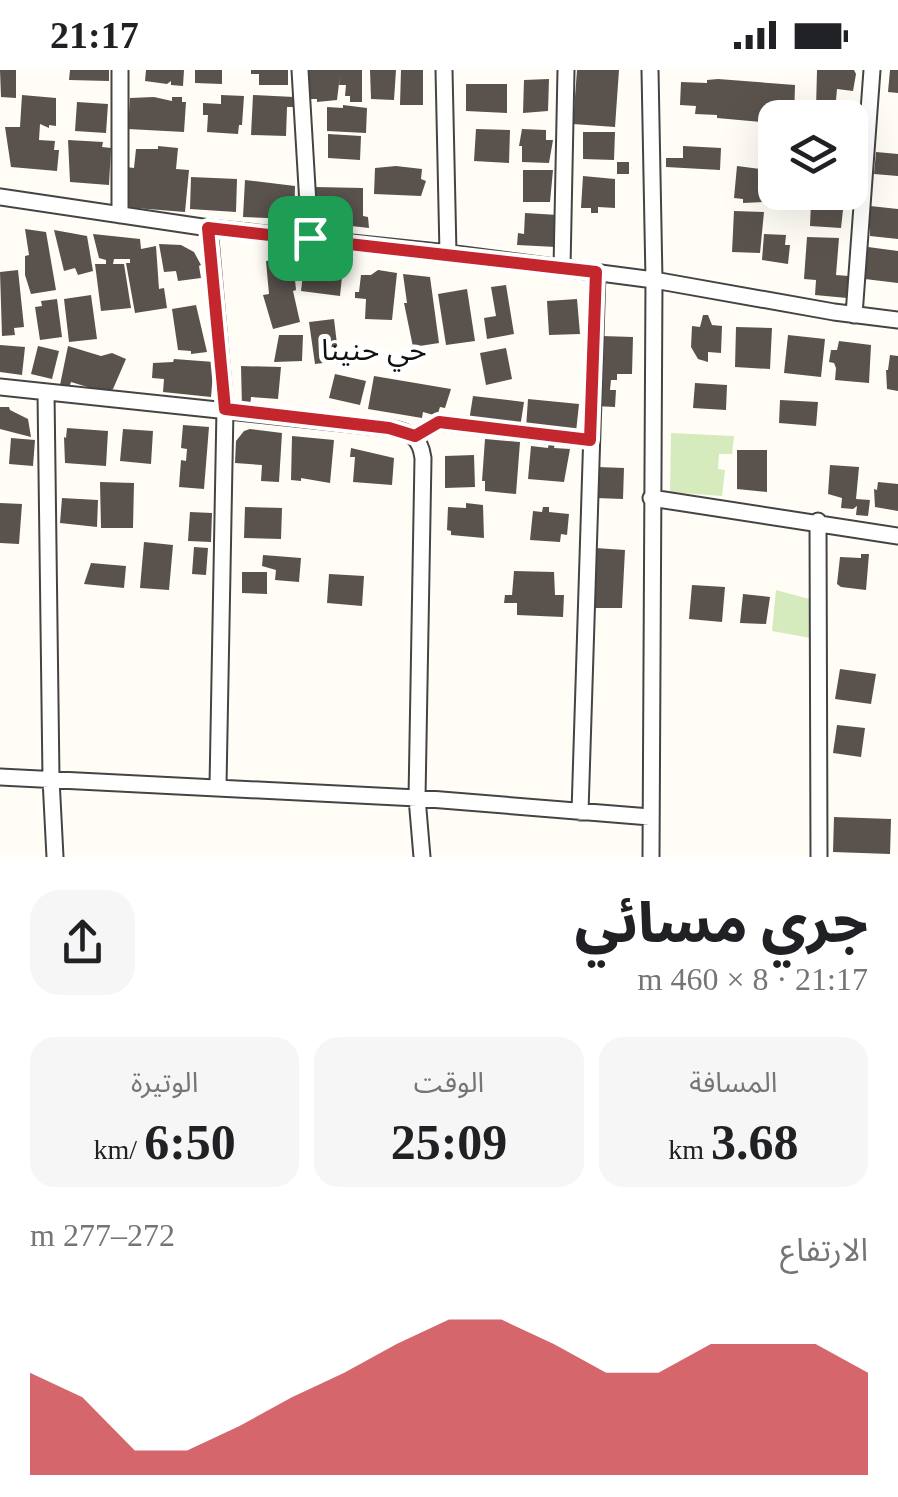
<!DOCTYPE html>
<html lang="ar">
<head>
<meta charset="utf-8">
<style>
  body { margin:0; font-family:"Times New Roman","Noto Sans Arabic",serif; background:#f6f6f6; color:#202124; direction:rtl; height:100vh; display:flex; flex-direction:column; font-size:38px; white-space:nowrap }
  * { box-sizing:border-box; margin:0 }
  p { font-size:32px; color:#757577 }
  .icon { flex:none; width:55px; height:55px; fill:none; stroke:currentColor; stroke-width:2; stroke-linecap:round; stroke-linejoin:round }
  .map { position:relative; height:787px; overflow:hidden; direction:ltr }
  .sheet { display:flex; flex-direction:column; background:#fff; flex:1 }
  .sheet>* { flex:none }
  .tools { position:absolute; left:758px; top:30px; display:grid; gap:20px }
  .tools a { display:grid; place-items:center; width:110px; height:110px; border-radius:20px; background:#fff; box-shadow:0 10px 40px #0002; font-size:50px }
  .pin { position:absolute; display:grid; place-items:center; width:85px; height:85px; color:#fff; margin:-42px; border-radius:20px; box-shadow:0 5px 15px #0006 }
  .round { display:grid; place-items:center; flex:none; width:105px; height:105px; border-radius:30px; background:#f6f6f6 }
  .overview { display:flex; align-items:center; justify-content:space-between; height:170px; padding:0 30px }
  h1 { font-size:55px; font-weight:800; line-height:75px }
  .stats { display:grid; grid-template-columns:repeat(3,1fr); gap:15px; height:170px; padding:10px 30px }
  .stats div { display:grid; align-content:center; border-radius:25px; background:#f6f6f6; text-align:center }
  .stats b { font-size:50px; font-weight:800 }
  .stats small { font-size:28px; font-weight:400 }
  .stats p { font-size:28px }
  .chart { height:280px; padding:20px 30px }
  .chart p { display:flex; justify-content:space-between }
  .chart svg { width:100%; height:180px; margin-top:10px; fill:#c4262e; opacity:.7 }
  .status { display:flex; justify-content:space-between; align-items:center; height:70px; padding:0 50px; background:#fff; direction:ltr }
  .status svg { height:28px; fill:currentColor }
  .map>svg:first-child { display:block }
  .green { fill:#d5ebbd }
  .building { fill:#5a524d }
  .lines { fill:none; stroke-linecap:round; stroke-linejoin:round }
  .minor-casing { stroke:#444; stroke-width:19 }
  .minor { stroke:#fff; stroke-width:15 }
  .route-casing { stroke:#fff; stroke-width:20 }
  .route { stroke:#c4262e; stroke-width:12 }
  .labels { text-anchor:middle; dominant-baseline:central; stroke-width:10; stroke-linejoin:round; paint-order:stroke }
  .neighbourhood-label { font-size:30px; fill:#111; stroke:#fff }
</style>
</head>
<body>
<div class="status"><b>21:17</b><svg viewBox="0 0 49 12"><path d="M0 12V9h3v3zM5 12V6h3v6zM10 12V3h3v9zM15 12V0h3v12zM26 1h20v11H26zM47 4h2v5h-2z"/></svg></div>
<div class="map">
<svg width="898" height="787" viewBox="0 0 898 787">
  <rect width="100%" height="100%" fill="#fffdf5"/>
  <!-- green -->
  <path class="green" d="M 671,363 L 734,366 L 732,384 L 719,384 L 718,399 L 725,400 L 722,426 L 670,422 Z
    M 776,520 L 813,530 L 810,568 L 772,561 Z"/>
  <!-- building -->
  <path class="building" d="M 0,0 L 16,0 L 16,28 L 1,27 Z
    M 70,0 L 109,0 L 109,11 L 69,10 Z
    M 146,0 L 184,0 L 183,16 L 171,15 L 171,11 L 167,14 L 145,11 Z
    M 195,0 L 222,0 L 222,14 L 195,13 Z
    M 251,0 L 288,0 L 288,15 L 259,15 L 259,4 L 251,4 Z
    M 309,0 L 362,0 L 362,32 L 350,32 L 350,26 L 345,26 L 346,15 L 339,15 L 340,5 L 337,30 L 317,32 L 317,29 L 309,29 Z
    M 370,0 L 396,0 L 394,30 L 371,29 Z
    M 401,0 L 423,0 L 423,35 L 400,35 Z
    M 577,0 L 619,0 L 615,57 L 573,54 Z
    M 817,0 L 854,0 L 856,4 L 853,21 L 837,19 L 835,41 L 816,39 Z
    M 890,0 L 898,0 L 898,23 L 888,22 Z
    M 549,9 L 548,41 L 523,43 L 524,10 Z
    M 718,9 L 795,15 L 794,48 L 775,48 L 773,53 L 717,48 L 717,45 L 695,44 L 696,36 L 680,35 L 681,12 L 707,13 L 707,10 Z
    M 466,14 L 507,14 L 507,43 L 466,41 Z
    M 22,25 L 56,28 L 56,56 L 49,55 L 49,58 L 40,54 L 39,70 L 55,71 L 54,80 L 59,80 L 57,101 L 11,97 L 5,57 L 20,57 Z
    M 221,25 L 244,26 L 242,55 L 239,55 L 238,64 L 207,62 L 208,45 L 203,45 L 203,33 L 221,34 Z
    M 253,25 L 294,27 L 293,37 L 287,37 L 286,66 L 251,65 Z
    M 154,27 L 172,31 L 172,27 L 182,27 L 182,32 L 186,32 L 184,62 L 128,59 L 130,28 Z
    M 77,32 L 108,34 L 106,63 L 75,61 Z
    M 343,35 L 367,38 L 366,63 L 327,61 L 327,37 L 343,38 Z
    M 476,59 L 510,60 L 509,93 L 474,91 Z
    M 522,59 L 546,60 L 546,70 L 553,70 L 549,93 L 522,92 L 522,76 L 519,76 Z
    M 583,62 L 615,62 L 614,90 L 583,89 Z
    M 328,64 L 361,66 L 360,90 L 328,88 Z
    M 68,70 L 103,72 L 102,77 L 111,78 L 109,115 L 70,112 Z
    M 158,76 L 178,78 L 176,99 L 189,100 L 185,142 L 123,137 L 126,97 L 134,98 L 136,79 L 158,79 Z
    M 683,76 L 721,78 L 720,100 L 666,97 L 666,88 L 683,88 Z
    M 876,82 L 898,84 L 898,106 L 874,104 Z
    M 617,92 L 629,92 L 629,104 L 617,104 Z
    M 396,96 L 422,99 L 421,109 L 426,111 L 421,126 L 374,124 L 375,98 Z
    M 737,96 L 768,100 L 765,132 L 743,133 L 743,129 L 734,128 Z
    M 523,100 L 553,100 L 550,132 L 523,132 Z
    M 583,106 L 615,109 L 615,138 L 598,137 L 598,143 L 591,143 L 591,138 L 581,138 Z
    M 191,107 L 237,109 L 236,142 L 190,139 Z
    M 245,110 L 295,116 L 294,149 L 243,147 Z
    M 315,117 L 363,118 L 363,146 L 368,147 L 369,158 L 316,152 Z
    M 824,122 L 845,122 L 841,158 L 810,156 L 811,131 L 829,133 L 823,130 Z
    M 870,136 L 898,139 L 898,169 L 870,166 Z
    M 734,141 L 764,142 L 760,183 L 732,182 Z
    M 525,143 L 558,145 L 556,177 L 517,175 L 518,163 L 524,164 Z
    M 25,159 L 46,162 L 56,220 L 31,224 L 25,205 L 25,186 L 29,185 Z
    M 54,160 L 87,166 L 93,201 L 78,205 L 75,198 L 64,201 Z
    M 93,164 L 140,169 L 141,179 L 156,176 L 159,219 L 164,218 L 167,238 L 135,243 L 126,193 L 130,193 L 130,189 L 114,189 L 113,194 L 124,194 L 131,238 L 101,241 L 95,194 L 106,194 L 106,190 L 99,188 Z
    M 764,164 L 786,165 L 785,175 L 790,175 L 788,194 L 762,190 Z
    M 807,167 L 839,168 L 836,205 L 849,206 L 847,228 L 815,225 L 816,210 L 804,209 Z
    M 159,174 L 181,175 L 194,182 L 201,195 L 199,196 L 201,208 L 178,211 L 176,201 L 164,202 Z
    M 868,177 L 898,181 L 898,213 L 865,209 Z
    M 293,188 L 296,220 L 293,221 L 300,252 L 273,259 L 263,225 L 269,224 L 266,191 Z
    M 300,192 L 343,197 L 340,226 L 301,221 L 303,204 L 298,204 Z
    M 18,200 L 24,257 L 14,258 L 15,265 L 2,266 L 0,202 Z
    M 378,200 L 397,203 L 392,250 L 365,249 L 366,229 L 355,228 L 355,222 L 359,222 L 361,205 L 371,205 Z
    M 403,204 L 430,207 L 439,273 L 413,277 L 404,233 L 407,233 Z
    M 506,215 L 514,264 L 487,269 L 484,248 L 496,246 L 491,217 Z
    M 467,219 L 475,271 L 446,275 L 438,224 Z
    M 91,225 L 97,269 L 69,272 L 64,229 Z
    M 57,229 L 62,267 L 40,270 L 35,237 L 42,236 L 41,231 Z
    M 577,229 L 580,264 L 549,265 L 547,231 Z
    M 196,235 L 207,282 L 191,284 L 191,281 L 178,280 L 172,239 Z
    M 703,245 L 708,245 L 712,255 L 722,256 L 721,283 L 708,282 L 708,292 L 698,289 L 691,277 L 692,256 L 700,257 Z
    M 334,249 L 339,291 L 315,294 L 309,252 Z
    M 736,257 L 772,258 L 770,299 L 735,297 Z
    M 279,265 L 303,265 L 302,291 L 274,292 Z
    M 788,265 L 825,269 L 821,307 L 784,303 Z
    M 602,266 L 633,267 L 632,304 L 617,304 L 617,310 L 611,310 L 610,320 L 616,320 L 615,337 L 595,336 Z
    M 839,271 L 871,275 L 869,313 L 835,310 L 836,298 L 834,293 L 829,292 L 831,280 L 837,280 Z
    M 0,275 L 25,277 L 22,305 L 0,302 Z
    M 38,276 L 59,281 L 52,309 L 31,304 Z
    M 68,276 L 101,286 L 112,283 L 126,289 L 113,319 L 104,322 L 71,312 L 69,318 L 60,315 Z
    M 506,278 L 512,309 L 486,315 L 480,283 Z
    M 890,285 L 898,286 L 898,321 L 887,319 L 886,300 L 888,300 Z
    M 174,289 L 214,292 L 211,327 L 163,322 L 164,309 L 152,308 L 153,293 L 173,292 Z
    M 241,296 L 281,297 L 278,329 L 251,327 L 250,339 L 242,338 Z
    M 335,304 L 366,311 L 360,335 L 329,328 Z
    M 374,306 L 451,319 L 445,338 L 440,337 L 437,346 L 423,342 L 422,348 L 368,339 Z
    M 695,313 L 727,315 L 726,340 L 693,338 Z
    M 473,326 L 524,332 L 520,358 L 469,351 Z
    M 528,329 L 579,334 L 576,362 L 526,358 Z
    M 780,330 L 818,332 L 816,356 L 779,353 Z
    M 0,337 L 9,337 L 10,340 L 28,349 L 31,367 L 0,359 Z
    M 183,355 L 209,357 L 204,419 L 179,417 L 181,390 L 186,391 L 187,379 L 181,378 Z
    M 67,358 L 108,361 L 106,396 L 65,393 L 64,367 L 66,368 Z
    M 123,359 L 153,361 L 151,394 L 120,391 Z
    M 250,359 L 282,363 L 279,412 L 261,411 L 262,395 L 235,393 L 236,371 L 244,361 Z
    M 292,366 L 334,370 L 330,413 L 301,408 L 301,411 L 291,410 Z
    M 11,368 L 35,370 L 33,396 L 9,394 Z
    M 485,369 L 520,372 L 516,424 L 485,421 L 485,411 L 482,411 Z
    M 549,373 L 555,374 L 554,378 L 570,379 L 564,412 L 528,409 L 531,376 L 548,378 Z
    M 351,378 L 394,388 L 392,415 L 353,412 L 355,387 L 350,387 Z
    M 737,380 L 767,380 L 767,422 L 737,419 Z
    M 474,385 L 475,417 L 445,418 L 445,386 Z
    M 830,395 L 859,397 L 856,429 L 870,430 L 868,446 L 856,445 L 857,436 L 853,439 L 841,438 L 842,428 L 828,424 Z
    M 598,397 L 624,398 L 623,429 L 596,428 Z
    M 100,412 L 134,413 L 133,458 L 101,458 Z
    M 878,412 L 898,414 L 898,441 L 875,437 L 874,419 L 877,420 Z
    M 62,428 L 98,430 L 97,457 L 60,453 Z
    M 0,433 L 22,434 L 19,474 L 0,473 Z
    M 466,433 L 483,435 L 484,468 L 451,465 L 451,461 L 447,460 L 448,437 L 466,438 Z
    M 245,437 L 282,438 L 281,469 L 244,468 Z
    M 543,437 L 549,437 L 549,442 L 569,444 L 567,465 L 561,464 L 560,472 L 530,470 L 533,441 L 542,442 Z
    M 190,442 L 212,443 L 211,472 L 188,471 Z
    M 144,472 L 173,475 L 169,520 L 140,518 Z
    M 194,477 L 208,478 L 206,505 L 192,504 Z
    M 595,478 L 625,480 L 622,538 L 592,538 Z
    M 861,484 L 869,484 L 866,520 L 841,517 L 837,514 L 840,487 L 861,488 Z
    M 263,485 L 301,488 L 299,512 L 275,510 L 276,500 L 262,496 Z
    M 91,493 L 126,496 L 124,518 L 84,514 Z
    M 514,501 L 554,502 L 555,525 L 564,525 L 563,547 L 517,545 L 517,533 L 504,533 L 505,525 L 512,525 Z
    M 242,502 L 267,502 L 267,524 L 242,523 Z
    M 329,504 L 364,506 L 362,536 L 327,533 Z
    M 692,515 L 725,517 L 722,552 L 689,549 Z
    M 743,524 L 770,527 L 766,554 L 740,553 Z
    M 840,599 L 876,604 L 871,634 L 835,629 Z
    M 837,655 L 865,658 L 861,687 L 833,683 Z
    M 834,747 L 891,749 L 890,784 L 833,782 Z"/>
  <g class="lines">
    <defs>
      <path id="minor" d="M 120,0 L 120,145
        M 300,0 L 310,168
        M 444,0 L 448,183
        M 650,0 L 654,210 L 651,787
        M 0,127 L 209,158 L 448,183 L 654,210 L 834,242 L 898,250
        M 209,158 L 225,339 L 218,716
        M 562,198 L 566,0
        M 854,245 L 872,0
        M 0,317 L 389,358 C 410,362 420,366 423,388 L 417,728 L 422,787
        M 46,323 L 51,709 L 55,787
        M 415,366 L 439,352 L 590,370
        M 651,428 L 898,466
        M 818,451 L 819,787
        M 0,707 L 417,728 L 650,747
        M 580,742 L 597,202"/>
    </defs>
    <!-- minor casing -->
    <use href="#minor" class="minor-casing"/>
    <!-- minor -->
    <use href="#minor" class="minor"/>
  </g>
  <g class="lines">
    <defs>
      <path id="route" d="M 208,158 L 596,202 L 590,370 L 439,352 L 415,366 L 389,358 L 225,339 Z"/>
    </defs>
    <!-- route casing -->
    <use href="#route" class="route-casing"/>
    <!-- route -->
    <use href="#route" class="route"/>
  </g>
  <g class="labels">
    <!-- neighbourhood labels -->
    <g class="neighbourhood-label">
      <text x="374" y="279">حي حنينا</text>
    </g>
  </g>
</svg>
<div class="tools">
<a><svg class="icon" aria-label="layers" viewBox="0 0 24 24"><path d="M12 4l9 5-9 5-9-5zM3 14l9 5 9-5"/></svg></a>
</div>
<div class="pin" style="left:310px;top:168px;background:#1e9e55"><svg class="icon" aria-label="arrive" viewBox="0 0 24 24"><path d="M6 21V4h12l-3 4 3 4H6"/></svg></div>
</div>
<section class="sheet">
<div class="overview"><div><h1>جري مسائي</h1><p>21:17 · 8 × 460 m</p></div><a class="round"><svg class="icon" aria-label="share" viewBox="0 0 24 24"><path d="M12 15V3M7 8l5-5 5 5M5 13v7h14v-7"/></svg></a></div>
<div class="stats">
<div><p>المسافة</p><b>3.68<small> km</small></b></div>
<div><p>الوقت</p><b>25:09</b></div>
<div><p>الوتيرة</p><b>6:50<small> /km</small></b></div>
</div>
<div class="chart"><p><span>الارتفاع</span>272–277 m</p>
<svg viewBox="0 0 160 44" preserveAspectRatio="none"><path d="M0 44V19L10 25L20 38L30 38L40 32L50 25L60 19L70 12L80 6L90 6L100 12L110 19L120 19L130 12L140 12L150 12L160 19V44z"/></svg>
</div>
</section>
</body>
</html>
